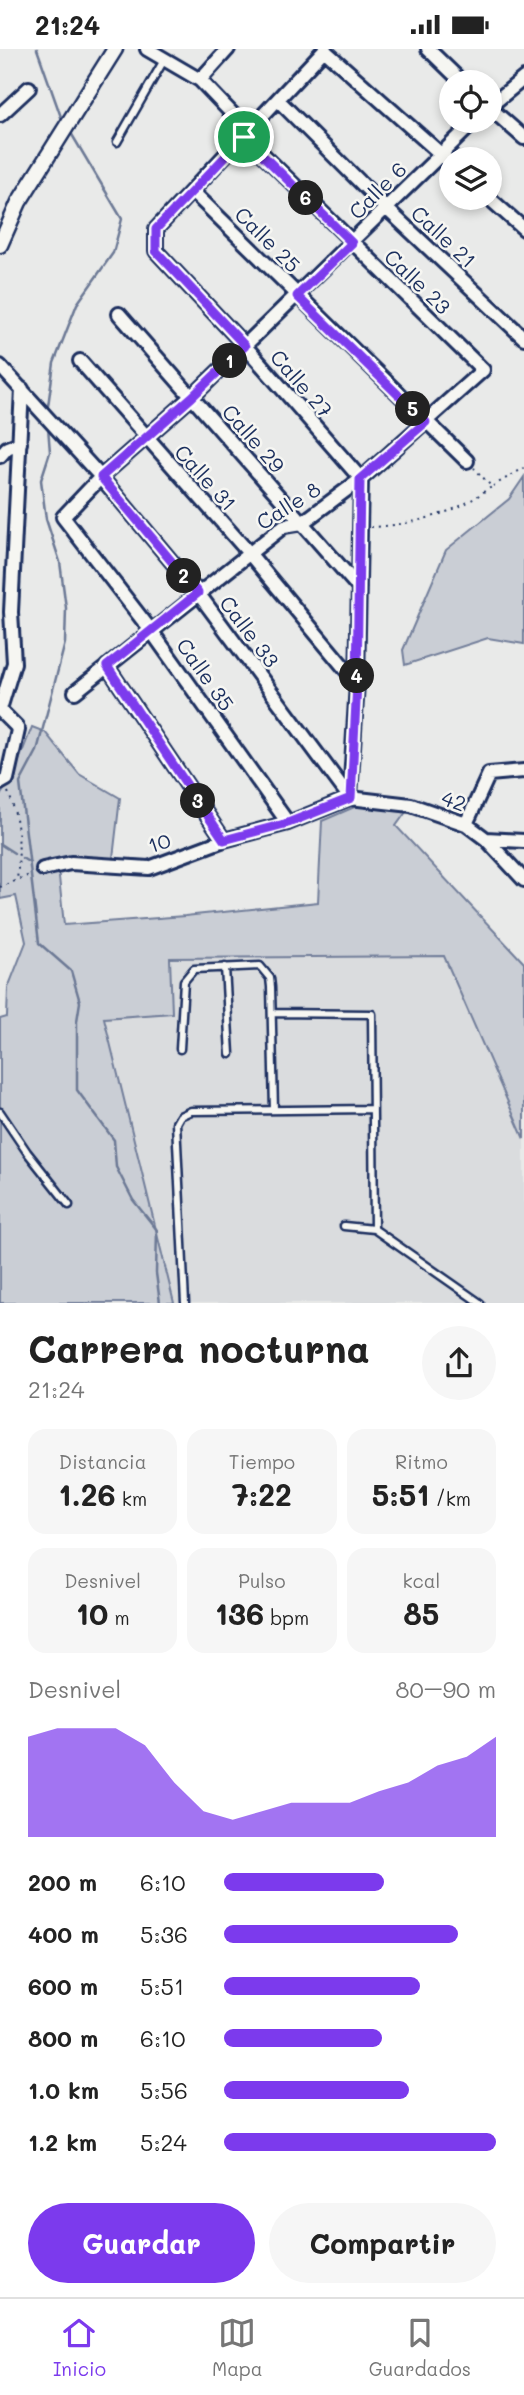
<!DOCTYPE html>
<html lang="es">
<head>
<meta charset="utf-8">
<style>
  body { margin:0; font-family:Mali,sans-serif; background:#f6f6f6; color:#222; height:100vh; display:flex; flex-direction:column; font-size:26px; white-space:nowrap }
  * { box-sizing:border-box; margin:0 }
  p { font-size:23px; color:#767676 }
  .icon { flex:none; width:38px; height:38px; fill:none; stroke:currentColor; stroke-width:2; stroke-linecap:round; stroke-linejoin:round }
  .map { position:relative; height:1254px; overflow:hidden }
  .panel { display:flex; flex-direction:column; background:#fff; flex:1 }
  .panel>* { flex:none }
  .controls { position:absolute; left:439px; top:21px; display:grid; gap:14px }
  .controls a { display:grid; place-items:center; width:63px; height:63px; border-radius:50%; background:#fff; box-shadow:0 4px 10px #0003; font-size:35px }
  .pin { position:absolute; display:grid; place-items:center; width:60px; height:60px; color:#fff; margin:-30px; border:4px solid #fff; border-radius:50%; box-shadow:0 2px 7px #0007 }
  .km { position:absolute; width:35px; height:35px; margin:-18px; border-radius:50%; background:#222; color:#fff; font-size:19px; line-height:35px; text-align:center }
  .round { display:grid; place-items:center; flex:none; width:74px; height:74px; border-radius:37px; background:#f6f6f6 }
  .head { display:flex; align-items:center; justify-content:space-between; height:119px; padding:0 28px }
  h1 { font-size:38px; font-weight:700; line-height:52px }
  .stats { display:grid; grid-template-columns:repeat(3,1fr); gap:10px; height:119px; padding:7px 28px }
  .stats div { display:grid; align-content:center; border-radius:18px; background:#f6f6f6; text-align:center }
  .stats b { font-size:30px; font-weight:700 }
  .stats small { font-size:19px; font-weight:400 }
  .stats p { font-size:19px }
  .chart { height:196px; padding:14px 28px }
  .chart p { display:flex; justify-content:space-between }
  .chart svg { width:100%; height:126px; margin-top:7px; fill:#7c3aed; opacity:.7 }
  .cta { display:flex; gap:14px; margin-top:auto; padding:14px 28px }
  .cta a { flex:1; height:80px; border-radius:42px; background:#7c3aed; color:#fff; font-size:28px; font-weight:700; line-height:80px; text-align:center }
  .cta a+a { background:#f6f6f6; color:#222 }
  ul { padding:0 28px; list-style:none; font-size:23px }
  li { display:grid; grid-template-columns:112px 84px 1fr; align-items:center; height:52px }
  li i { height:18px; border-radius:9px; background:#7c3aed }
  .status { display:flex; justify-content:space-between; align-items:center; height:49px; padding:0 35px; background:#fff; direction:ltr }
  .status svg { height:19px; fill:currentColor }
  .menu { display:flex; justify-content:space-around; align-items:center; height:98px; border-top:2px solid #e0e0e0; background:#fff; font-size:19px; color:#767676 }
  .menu a { display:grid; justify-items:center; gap:4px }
  .menu .on { color:#7c3aed }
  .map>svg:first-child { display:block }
  .built { fill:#dadcde }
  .green { fill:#caced5; stroke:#727e9a; stroke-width:2 }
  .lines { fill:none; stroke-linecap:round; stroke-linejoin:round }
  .stream { stroke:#6c7995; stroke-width:2.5 }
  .service-casing { stroke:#1b2f5e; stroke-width:11 }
  .minor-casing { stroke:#1b2f5e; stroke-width:18 }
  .tertiary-casing { stroke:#1b2f5e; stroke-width:19 }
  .path { stroke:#1b2f5e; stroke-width:2; stroke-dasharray:2 5; stroke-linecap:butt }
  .service { stroke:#f6f6f2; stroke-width:6 }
  .minor { stroke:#f6f6f2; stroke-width:12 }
  .tertiary { stroke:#f6f6f2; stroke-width:14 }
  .route-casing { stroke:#fff; stroke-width:14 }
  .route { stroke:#7c3aed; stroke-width:9 }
  .labels { text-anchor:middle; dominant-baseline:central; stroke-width:5; stroke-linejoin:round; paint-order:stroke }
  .street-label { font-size:21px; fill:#1b2f5e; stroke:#f6f6f2 }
</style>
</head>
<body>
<div class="status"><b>21:24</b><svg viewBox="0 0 49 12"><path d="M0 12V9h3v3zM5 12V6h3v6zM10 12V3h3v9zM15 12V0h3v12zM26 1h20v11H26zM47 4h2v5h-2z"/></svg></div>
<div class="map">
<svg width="524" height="1254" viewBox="0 0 524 1254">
  <rect width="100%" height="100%" fill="#e9eae9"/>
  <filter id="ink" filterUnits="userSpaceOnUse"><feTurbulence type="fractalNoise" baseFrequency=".0143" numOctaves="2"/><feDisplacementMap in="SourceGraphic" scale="14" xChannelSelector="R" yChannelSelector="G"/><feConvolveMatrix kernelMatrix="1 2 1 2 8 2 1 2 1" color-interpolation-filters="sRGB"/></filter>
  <g filter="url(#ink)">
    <!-- built -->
    <path class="built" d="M 284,907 L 444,907 L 524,1090 L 524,1254 L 174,1254 L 104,968 L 172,964 L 170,909 Z"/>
    <!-- green -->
    <path class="green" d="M 524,428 L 524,595 L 488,589 L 405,616 L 403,601 L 446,501 L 509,450 Z
      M 32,678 L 45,683 L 79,725 L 120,749 L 113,809 L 57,809 L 64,876 L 185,867 L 318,853 L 322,772 L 382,746 L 411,756 L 396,777 L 524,914 L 524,1090 L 444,907 L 170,909 L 172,964 L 104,969 L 174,1254 L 0,1254 L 0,970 L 7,968 L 8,939 L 26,893 L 16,847 L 0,850 L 0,747 L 13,727 Z"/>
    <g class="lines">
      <!-- stream -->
      <path class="stream" d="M 37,0 L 61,68
        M 48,357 L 54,314 L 77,255 L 113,204 L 122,170 L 71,84
        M 48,378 L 50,403 L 41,431 L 46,470 L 60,513 L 66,559 L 65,594 L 37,702 L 20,734 L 39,894 L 71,922 L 80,953 L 77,972 L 77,1041 L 114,1091 L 116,1118 L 133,1151 L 157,1181 L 156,1224 L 160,1254
        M 0,795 L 14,804
        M 22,809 L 30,814"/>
      <defs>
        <path id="service" d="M 117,93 L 164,11
          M 225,918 L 230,1005
          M 272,964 L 372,965 L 374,1180 L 480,1254
          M 180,1000 L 184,932 L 194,920 L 260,917 L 270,929 L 271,938 L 274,1061
          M 0,1063 L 27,1103 L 69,1156
          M 344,1177 L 374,1180
          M 185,1254 L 176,1074 L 180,1067 L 191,1062 L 373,1060"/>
        <path id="minor" d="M 325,0 L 156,180 L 156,202 L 245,297 L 361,430 L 357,634 L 350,749
          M 428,0 L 462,33
          M 324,1 L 452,115
          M 200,31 L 228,0
          M 279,52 L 386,159 L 524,289
          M 490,57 L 524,29
          M 490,59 L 524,89
          M 0,66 L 29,39
          M 193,143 L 467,412
          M 489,149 L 524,180
          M 119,265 L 359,539
          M 80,312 L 249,504 L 357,634
          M 0,317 L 101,428 L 198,544 L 350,749
          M 0,407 L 7,399 L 20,394
          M 107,617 L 224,791
          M 75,643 L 284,477 L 302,474 L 361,430 L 483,321 L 244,87 L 243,76 L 200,31 L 147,0
          M 0,660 L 14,614 L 11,563 L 22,340
          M 0,661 L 16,677 L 18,681 L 7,730 L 0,734
          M 288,774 L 152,583 L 63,468 L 101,428 L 192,348 L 475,72
          M 466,775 L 489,725 L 524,722
          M 486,790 L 524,792
          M 43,820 L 71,814 L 149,819 L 224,791 L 288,774 L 350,749 L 411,756 L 466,775 L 486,790 L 524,831"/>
        <path id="tertiary" d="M 0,196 L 19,153 L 115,0"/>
      </defs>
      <!-- service casing -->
      <use href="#service" class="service-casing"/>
      <!-- minor casing -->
      <use href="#minor" class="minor-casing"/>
      <!-- tertiary casing -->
      <use href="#tertiary" class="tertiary-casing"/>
      <!-- path -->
      <path class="path" d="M 493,437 L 524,419
        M 371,478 C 402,477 447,467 473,450 C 480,446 485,441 492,438 L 474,419
        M 8,743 C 20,771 20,801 17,831
        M 0,838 L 32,825"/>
      <!-- service -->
      <use href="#service" class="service"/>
      <!-- minor -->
      <use href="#minor" class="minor"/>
      <!-- tertiary -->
      <use href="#tertiary" class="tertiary"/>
    </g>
  </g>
  <g class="lines" filter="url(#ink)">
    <defs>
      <path id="route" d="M 244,88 L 352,194 L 297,247 L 426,373 L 360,430 L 357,634 L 351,749 L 288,774 L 224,791 L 107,617 L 198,544 L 101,428 L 192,348 L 245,297 L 156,202 L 156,180 Z"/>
    </defs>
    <!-- route casing -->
    <use href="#route" class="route-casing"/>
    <!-- route -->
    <use href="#route" class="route"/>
  </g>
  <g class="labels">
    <!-- street labels -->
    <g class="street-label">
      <text transform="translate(377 141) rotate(-45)">Calle 6</text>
      <text transform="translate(444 187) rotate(43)">Calle 21</text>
      <text transform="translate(268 190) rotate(45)">Calle 25</text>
      <text transform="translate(418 232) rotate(44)">Calle 23</text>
      <text transform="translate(302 334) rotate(49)">Calle 27</text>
      <text transform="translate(254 389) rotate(49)">Calle 29</text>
      <text transform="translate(206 428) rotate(48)">Calle 31</text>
      <text transform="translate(288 456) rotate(-32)">Calle 8</text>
      <text transform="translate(250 582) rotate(53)">Calle 33</text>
      <text transform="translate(206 625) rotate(55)">Calle 35</text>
      <text transform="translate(454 751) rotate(20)">42</text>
      <text transform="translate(159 793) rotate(-18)">10</text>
    </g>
  </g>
</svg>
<div class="controls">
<a><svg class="icon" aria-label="locate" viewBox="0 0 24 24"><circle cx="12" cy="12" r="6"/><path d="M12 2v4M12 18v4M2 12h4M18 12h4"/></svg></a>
<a><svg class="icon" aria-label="layers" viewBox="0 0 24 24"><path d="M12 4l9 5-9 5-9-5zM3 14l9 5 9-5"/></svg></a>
</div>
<div class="pin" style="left:244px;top:88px;background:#1e9e55"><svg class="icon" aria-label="arrive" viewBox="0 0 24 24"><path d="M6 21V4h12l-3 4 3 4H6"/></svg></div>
<b class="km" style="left:230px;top:312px">1</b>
<b class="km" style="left:184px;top:527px">2</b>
<b class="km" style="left:198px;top:752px">3</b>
<b class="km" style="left:357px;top:627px">4</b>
<b class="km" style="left:413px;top:360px">5</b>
<b class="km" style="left:306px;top:149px">6</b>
</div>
<section class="panel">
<div class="head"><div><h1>Carrera nocturna</h1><p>21:24</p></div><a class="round"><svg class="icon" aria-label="share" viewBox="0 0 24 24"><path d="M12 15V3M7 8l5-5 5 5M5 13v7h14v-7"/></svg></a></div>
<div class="stats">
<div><p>Distancia</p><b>1.26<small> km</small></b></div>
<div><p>Tiempo</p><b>7:22</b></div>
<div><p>Ritmo</p><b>5:51<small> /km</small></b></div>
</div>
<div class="stats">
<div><p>Desnivel</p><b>10<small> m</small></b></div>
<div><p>Pulso</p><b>136<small> bpm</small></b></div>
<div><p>kcal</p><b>85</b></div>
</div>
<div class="chart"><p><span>Desnivel</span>80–90 m</p>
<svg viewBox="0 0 160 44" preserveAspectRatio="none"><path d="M0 44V9L10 6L20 6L30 6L40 12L50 25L60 35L70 38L80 35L90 32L100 32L110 32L120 28L130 25L140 19L150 16L160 9V44z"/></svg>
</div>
<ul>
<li><b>200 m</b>6:10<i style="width:59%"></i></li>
<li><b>400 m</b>5:36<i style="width:86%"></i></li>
<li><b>600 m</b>5:51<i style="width:72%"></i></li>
<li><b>800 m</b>6:10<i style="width:58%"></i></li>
<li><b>1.0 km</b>5:56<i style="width:68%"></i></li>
<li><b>1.2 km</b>5:24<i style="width:100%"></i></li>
</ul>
<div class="cta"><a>Guardar</a><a>Compartir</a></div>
</section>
<nav class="menu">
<a class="on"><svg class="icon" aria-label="home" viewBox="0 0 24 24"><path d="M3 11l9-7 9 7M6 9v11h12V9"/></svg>Inicio</a>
<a><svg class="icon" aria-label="map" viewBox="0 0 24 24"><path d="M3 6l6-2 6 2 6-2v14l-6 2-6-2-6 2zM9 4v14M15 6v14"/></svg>Mapa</a>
<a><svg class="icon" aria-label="saved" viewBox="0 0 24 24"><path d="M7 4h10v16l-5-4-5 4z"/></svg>Guardados</a>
</nav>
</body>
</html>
